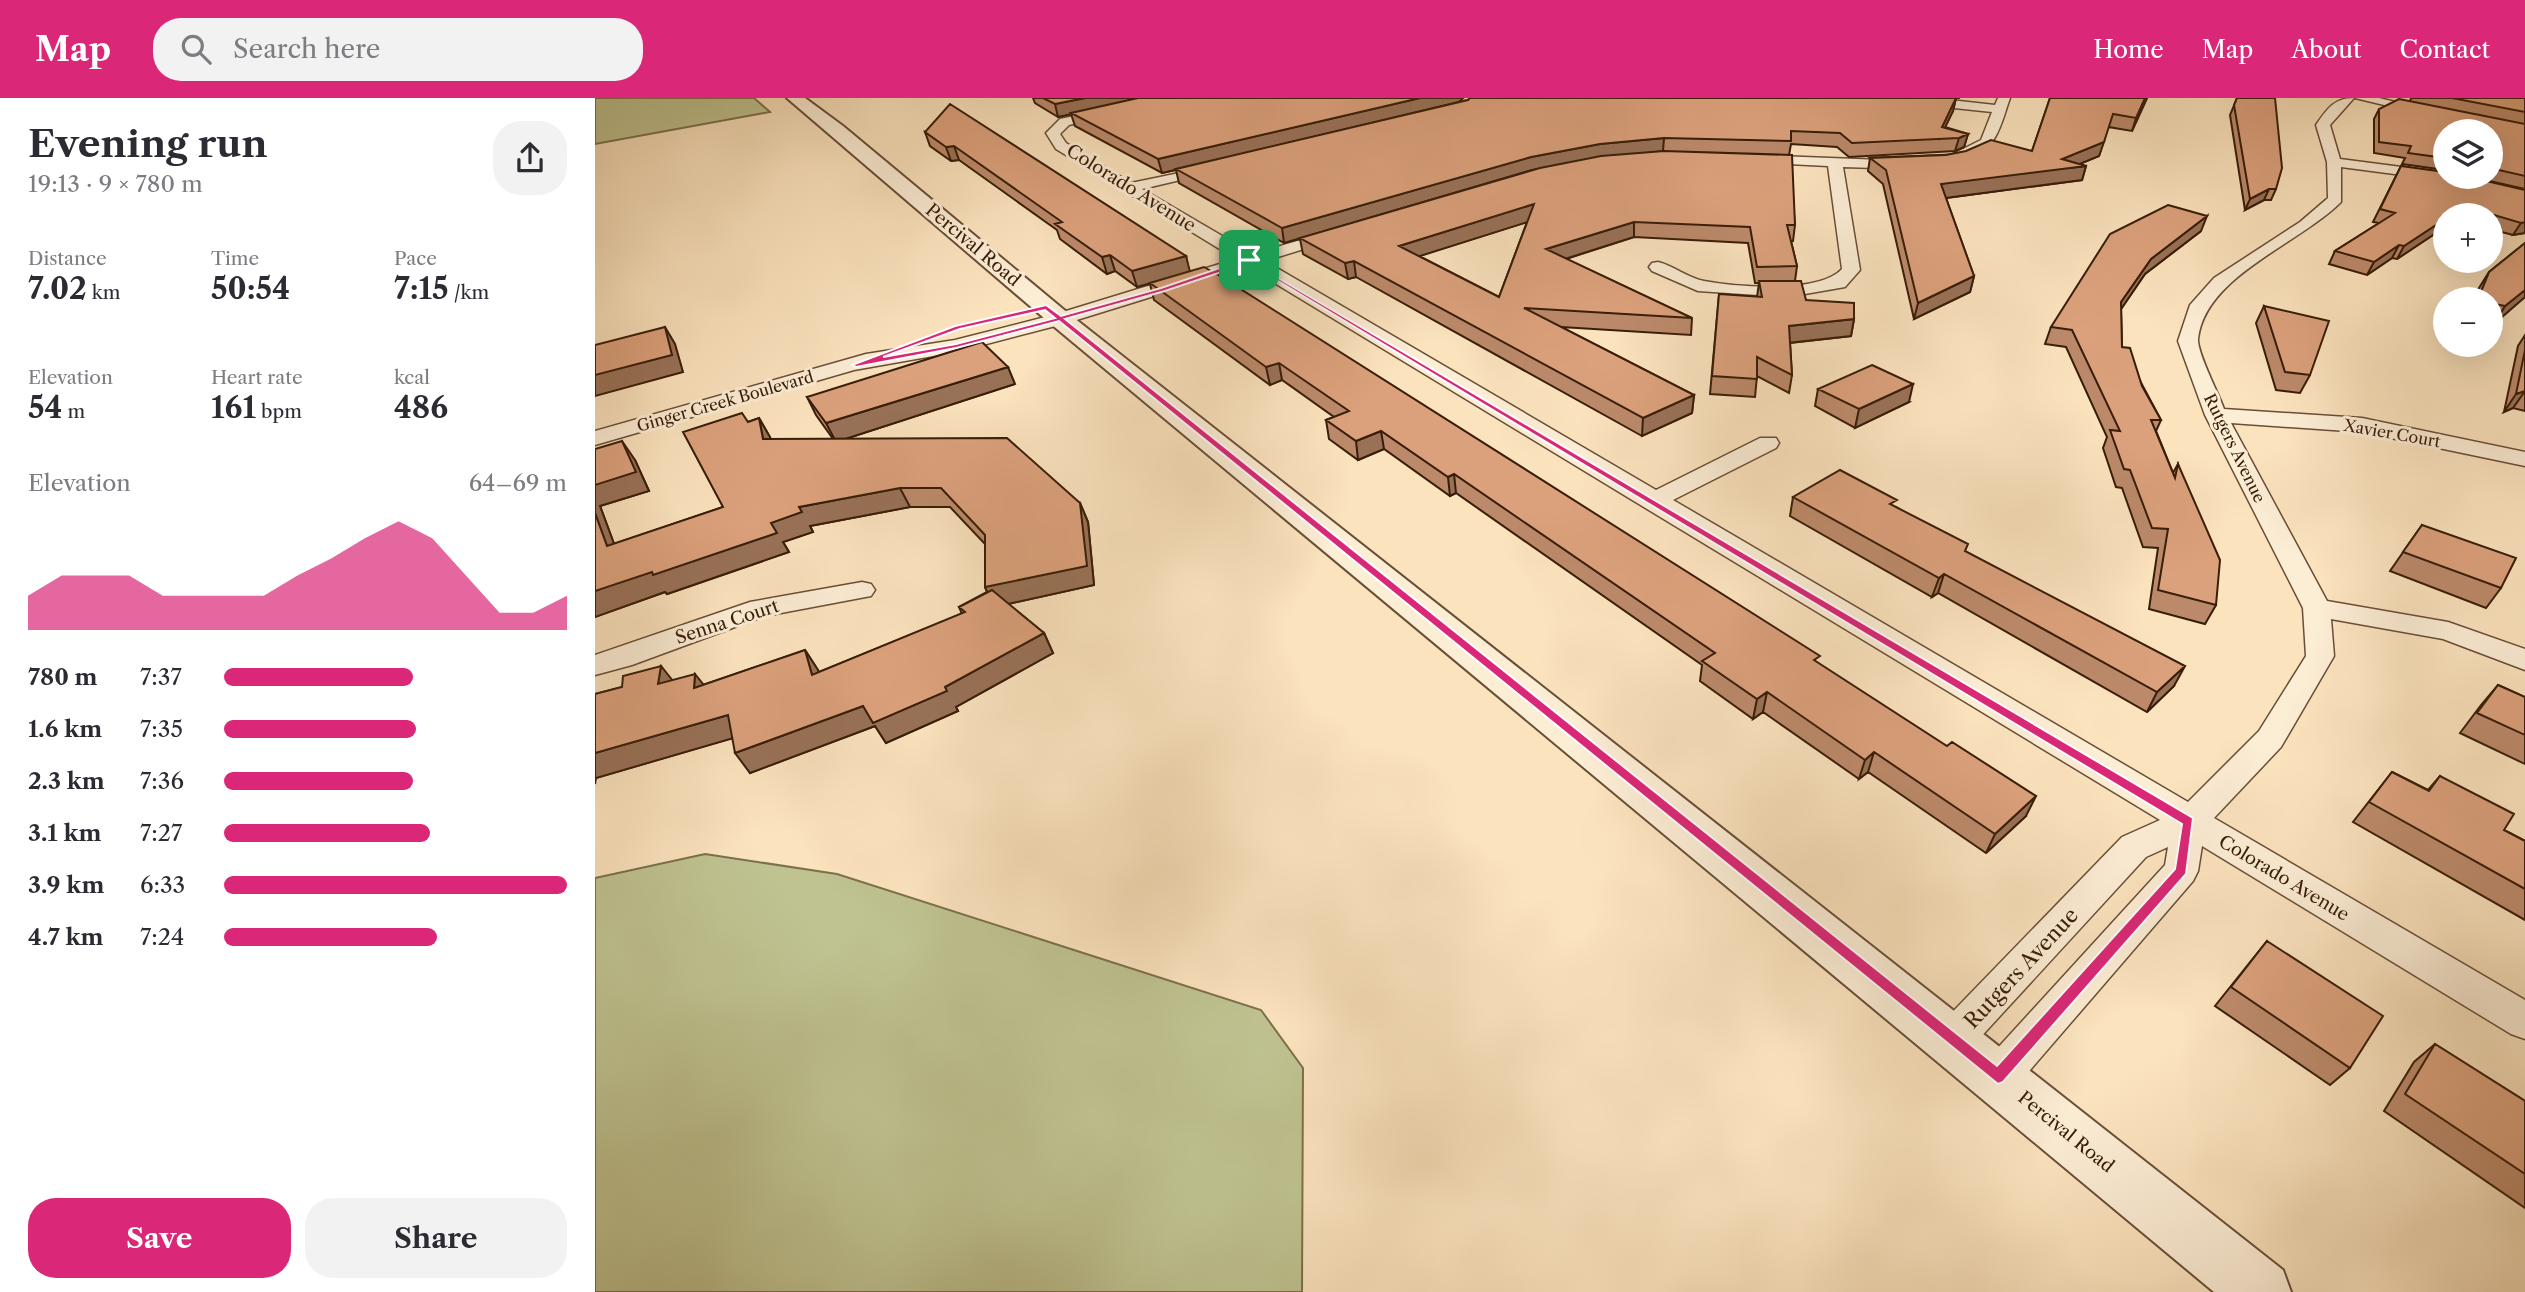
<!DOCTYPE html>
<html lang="en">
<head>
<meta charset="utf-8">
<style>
  body { margin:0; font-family:"Libre Caslon Text",serif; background:#f2f2f3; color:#2b2b33; height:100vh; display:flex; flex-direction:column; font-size:26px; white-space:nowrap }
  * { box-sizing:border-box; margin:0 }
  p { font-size:23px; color:#7c7c81 }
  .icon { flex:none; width:38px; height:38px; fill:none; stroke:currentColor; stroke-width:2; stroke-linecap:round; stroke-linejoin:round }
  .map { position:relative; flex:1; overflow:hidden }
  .panel { display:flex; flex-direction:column; background:#fff; width:595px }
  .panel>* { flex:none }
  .controls { position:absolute; left:1838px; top:21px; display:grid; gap:14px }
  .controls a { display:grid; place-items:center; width:70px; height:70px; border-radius:50%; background:#fff; box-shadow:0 7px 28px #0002; font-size:35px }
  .pin { position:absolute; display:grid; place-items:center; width:60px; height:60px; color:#fff; margin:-30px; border-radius:14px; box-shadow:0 4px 10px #0006 }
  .round { display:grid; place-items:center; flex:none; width:74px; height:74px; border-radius:28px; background:#f2f2f3 }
  .overview { display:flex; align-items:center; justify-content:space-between; height:119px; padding:0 28px }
  h1 { font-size:38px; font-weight:800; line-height:52px }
  .stats { display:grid; grid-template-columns:repeat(3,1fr); gap:10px; height:119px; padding:7px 28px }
  .stats div { display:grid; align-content:center }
  .stats b { font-size:30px; font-weight:800 }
  .stats small { font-size:19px; font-weight:400 }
  .stats p { font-size:19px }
  .chart { height:196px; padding:14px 28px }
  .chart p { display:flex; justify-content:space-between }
  .chart svg { width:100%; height:126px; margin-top:7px; fill:#db2777; opacity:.7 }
  .cta { display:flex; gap:14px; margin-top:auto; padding:14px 28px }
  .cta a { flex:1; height:80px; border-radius:28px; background:#db2777; color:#fff; font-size:28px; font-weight:800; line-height:80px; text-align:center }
  .cta a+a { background:#f2f2f3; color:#2b2b33 }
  ul { padding:0 28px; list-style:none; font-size:23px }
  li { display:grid; grid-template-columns:112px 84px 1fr; align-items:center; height:52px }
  li i { height:18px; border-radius:9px; background:#db2777 }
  header { display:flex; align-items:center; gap:42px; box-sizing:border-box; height:98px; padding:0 35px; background:#db2777; color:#fff }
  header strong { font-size:33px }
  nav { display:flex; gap:38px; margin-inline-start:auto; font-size:24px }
  .search { width:490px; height:63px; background:#f2f2f3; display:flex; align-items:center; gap:18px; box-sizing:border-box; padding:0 24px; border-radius:28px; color:#7c7c81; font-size:26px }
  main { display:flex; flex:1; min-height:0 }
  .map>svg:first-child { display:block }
  .green { fill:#bfc391; stroke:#7c704c; stroke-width:2 }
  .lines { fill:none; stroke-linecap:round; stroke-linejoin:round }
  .minor-casing { stroke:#694e36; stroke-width:3 }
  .tertiary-casing { stroke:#694e36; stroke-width:4 }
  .minor { fill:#fcedd5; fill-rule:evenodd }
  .tertiary { fill:#fcedd5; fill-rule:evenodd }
  .wall { fill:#bc8a6b; stroke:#381d08; stroke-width:2; fill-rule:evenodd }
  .shaded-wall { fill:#997157; stroke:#381d08; stroke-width:2 }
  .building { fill:#dba17c; stroke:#381d08; stroke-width:2; fill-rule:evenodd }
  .route { fill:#db2777; stroke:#fff; stroke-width:2; fill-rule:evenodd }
  .labels { text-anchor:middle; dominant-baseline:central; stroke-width:6; stroke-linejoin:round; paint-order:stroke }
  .far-street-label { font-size:16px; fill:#381d08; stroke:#fcedd5 }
  .street-label { font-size:18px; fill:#381d08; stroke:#fcedd5 }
  .near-street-label { font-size:21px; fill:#381d08; stroke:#fcedd5 }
</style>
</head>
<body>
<header>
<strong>Map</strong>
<div class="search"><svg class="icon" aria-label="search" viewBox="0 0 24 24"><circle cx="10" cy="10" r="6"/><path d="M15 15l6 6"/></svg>Search here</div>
<nav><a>Home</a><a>Map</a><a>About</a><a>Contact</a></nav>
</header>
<main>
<section class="panel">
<div class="overview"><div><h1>Evening run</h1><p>19:13 · 9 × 780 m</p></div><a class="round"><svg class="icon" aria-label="share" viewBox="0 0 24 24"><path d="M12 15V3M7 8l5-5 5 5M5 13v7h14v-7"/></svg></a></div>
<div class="stats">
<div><p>Distance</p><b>7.02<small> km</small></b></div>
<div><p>Time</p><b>50:54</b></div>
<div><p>Pace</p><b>7:15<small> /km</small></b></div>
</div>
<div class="stats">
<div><p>Elevation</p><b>54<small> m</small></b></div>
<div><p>Heart rate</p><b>161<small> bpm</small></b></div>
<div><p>kcal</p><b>486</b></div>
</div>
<div class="chart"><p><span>Elevation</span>64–69 m</p>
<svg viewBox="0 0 160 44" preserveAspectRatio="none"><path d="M0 44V32L10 25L20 25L30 25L40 32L50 32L60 32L70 32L80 25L90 19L100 12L110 6L120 12L130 25L140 38L150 38L160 32V44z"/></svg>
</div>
<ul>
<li><b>780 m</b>7:37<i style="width:55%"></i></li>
<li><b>1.6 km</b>7:35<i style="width:56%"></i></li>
<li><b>2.3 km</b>7:36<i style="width:55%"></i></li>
<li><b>3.1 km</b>7:27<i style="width:60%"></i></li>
<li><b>3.9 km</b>6:33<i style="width:100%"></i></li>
<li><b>4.7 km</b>7:24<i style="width:62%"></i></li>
</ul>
<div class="cta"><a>Save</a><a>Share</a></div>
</section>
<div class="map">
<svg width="1930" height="1194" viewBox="0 0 1930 1194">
  <rect width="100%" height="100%" fill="#fbe3be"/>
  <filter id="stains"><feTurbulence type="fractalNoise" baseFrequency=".00286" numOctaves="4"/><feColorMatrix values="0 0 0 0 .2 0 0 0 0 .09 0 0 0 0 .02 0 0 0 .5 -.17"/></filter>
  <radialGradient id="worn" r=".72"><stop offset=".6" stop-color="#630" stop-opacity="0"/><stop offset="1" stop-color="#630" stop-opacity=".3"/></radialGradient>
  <!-- green -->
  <path class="green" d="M 0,0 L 159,0 L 175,14 L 0,46 Z
    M 110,756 L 242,776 L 666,912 L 708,970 L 707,1194 L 0,1194 L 0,780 Z"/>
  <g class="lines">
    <defs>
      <path id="minor" d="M 565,0 L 589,0 L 474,27 L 465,36 L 471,45 L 536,85 L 628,66 L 628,72 L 547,91 L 658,156 L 739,132 L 751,132 L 751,138 L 670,163 L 1061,392 L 1165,340 L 1181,340 L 1184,345 L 1181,350 L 1078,402 L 1593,704 L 1664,633 L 1711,558 L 1708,510 L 1610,317 L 1583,243 L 1595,207 L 1619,180 L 1705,124 L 1733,100 L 1732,64 L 1721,27 C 1732,11 1739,0 1759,0 L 1735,27 L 1745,61 L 1845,74 L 1852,79 L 1845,82 L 1746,69 L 1746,104 C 1704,146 1610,178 1603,241 C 1602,255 1624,296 1629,311 L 1767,320 L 1930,354 L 1930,368 L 1767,334 L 1636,325 L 1732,503 L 1853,524 L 1930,551 L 1930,572 L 1848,541 L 1736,521 L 1739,558 L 1686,649 L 1619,720 L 1930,902 L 1930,941 L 1916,936 L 1607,748 L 1603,773 L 1598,783 L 1417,993 L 1403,999 L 1389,993 L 1383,979 L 1389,965 L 1570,767 L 1573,749 L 1551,759 L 1371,955 L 1357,960 L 1343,955 L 1337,942 L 1343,929 L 1527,739 L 1565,722 L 653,169 L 472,225 L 361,254 L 259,272 L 0,347 L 0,333 L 271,256 L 360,242 L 458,217 L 641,161 L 461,51 L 451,35 L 465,21 Z
        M 1296,0 L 1337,0 L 1400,7 L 1403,0 L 1415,0 C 1406,25 1403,49 1376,60 C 1369,63 1362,66 1354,64 L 1354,58 L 1386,42 L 1397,14 L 1302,4 Z
        M 1760,0 L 1784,0 L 1841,14 L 1835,18 Z
        M 1156,57 L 1313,63 L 1320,67 L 1313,71 L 1248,69 L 1265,172 L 1250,189 L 1193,199 L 1103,193 L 1057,173 L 1054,169 L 1057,165 L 1063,164 C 1079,168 1093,180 1109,183 C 1141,189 1224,196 1247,171 L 1233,68 L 1151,64 L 1151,58 Z
        M 267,484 L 276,486 L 280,492 L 276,498 L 170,518 L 37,567 L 0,577 L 0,557 L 155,504 Z"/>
      <path id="tertiary" d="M 192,0 L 210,0 L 248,28 L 474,216 L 1688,1172 L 1696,1194 L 1619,1194 L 456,226 Z"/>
    </defs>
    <!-- minor casing -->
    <use href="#minor" class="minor-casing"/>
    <!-- tertiary casing -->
    <use href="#tertiary" class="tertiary-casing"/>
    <!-- minor -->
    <use href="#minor" class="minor"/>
    <!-- tertiary -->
    <use href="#tertiary" class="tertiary"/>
  </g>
  <!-- wall -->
  <path class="wall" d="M 438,0 L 868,0 L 864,4 L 873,2 L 875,0 L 1365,0 L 1361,0 L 1358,13 L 1350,29 L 1373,36 L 1369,49 L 1360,53 L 1254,59 L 1242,49 L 1196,46 L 1194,57 L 1200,127 L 1198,143 L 1196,143 L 1202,168 L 1200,183 L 1211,202 L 1259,221 L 1256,238 L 1195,245 L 1197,277 L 1194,295 L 1162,278 L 1160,299 L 1115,296 L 1124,196 L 1162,199 L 1164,185 L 1160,185 L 1153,145 L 1039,139 L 971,161 L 1097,220 L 1096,237 L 966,229 L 1099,297 L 1097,315 L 1047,338 L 761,179 L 753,181 L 708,156 L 705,141 L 689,145 L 584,85 L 581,72 L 567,75 L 480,28 L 476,16 L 463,19 L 440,5 ZM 932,124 L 904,199 L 824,158 Z
    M 1455,0 L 1552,0 L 1537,33 L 1513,29 L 1504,58 L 1484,66 L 1491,68 L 1487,82 L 1351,100 L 1379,178 L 1375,194 L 1319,221 L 1288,86 L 1273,73 L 1275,60 L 1437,53 Z
    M 1642,0 L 1681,91 L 1676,102 L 1669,102 L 1650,112 L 1635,17 Z
    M 1816,0 L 1930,0 L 1930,91 L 1877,79 L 1895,79 L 1895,33 L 1850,33 L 1850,72 L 1807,66 L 1810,60 L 1779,55 L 1779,21 L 1784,11 L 1815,3 Z
    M 330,34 L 591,158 L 594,173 L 1223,565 L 1431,718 L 1391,755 L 1273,674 L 1264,681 L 1168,614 L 1158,621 L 1105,583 L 1107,567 L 861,395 L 855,398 L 789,351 L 763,362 L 734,341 L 731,322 L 739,319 L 687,282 L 675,287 L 559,202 L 555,186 L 542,189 L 520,173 L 512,176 L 465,141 L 462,132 L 364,62 L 356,63 L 335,48 Z
    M 1806,68 L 1930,92 L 1930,135 L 1918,137 L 1895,131 L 1895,117 L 1850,117 L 1850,129 L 1802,161 L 1797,160 L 1772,177 L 1734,166 L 1740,153 L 1784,125 L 1778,124 Z
    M 1606,133 L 1550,176 L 1526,211 L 1527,249 L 1566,322 L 1561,333 L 1578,375 L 1583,366 L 1621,507 L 1610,526 L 1554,511 L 1563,450 L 1548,449 L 1527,390 L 1521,389 L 1508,350 L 1512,339 L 1471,249 L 1450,246 L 1456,229 Z
    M 1930,145 L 1930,199 L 1900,225 L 1895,224 L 1895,201 L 1880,201 L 1884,190 L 1894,174 Z
    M 1669,208 L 1715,277 L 1705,295 L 1681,292 L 1661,225 Z
    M 1930,237 L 1930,313 L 1918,310 L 1909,314 L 1923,248 Z
    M 420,286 L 250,341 L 485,405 L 493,424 L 499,487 L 413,506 L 449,535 L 458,555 L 361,609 L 363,613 L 291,645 L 280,628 L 155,675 L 137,640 L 1,680 L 0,596 L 27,589 L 66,568 L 77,583 L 108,587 L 210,552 L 224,574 L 367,516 L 364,509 L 392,494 L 390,489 L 390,446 L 355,409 L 315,409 L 215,428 L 218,434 L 188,444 L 194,454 L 72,496 L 70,494 L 0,519 L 0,351 L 40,362 L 54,393 L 5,408 L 19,446 L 128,409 L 153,324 L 164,320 L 176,341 L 238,341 L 221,317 L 212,299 Z
    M 1223,291 L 1314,304 L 1260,330 L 1220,308 Z
    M 1198,399 L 1301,409 L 1579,588 L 1552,614 L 1343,495 L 1337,499 L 1195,418 Z
    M 1827,427 L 1906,490 L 1891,510 L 1795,473 Z
    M 1903,587 L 1930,599 L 1930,666 L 1865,635 L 1886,607 Z
    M 1797,674 L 1833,692 L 1845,678 L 1909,732 L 1930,743 L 1930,822 L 1758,724 Z
    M 1672,843 L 1755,970 L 1735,987 L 1620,908 Z
    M 1840,946 L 1930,1003 L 1930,1110 L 1789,1013 L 1819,964 Z"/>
  <!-- shaded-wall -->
  <path class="shaded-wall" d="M 490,0 L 552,0 L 463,19 L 460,6 Z
    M 825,0 L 868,0 L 864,4 L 567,75 L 563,61 Z
    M 1361,0 L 1358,13 L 1344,42 L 1347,29 Z
    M 1550,0 L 1552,0 L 1537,33 L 1541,20 Z
    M 1373,36 L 1369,49 L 1360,53 L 1364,40 Z
    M 1069,40 L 1068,53 L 937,72 L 689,145 L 687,130 L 936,59 L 1005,46 Z
    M 1509,44 L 1504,58 L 1475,70 L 1491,68 L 1487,82 L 1343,101 L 1346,86 L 1467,61 Z
    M 359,48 L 364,62 L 356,63 L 351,49 Z
    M 1674,91 L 1669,102 L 1650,112 L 1655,101 Z
    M 939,106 L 939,122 L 806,164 L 804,148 Z
    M 1869,108 L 1864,117 L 1855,117 Z
    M 1612,118 L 1606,133 L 1550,176 L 1520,220 L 1526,204 L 1556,161 Z
    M 1850,121 L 1850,129 L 1802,161 L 1809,148 Z
    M 1039,124 L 1039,139 L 951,167 L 951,151 Z
    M 1930,124 L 1930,135 L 1918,137 L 1926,125 Z
    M 1804,147 L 1797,160 L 1772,177 L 1779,164 Z
    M 515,157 L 520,173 L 512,176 L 507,159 Z
    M 591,158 L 595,174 L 542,189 L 537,173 Z
    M 759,163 L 761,179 L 753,181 L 750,165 Z
    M 1379,178 L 1375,194 L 1319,221 L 1323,205 Z
    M 1930,192 L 1930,199 L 1900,225 L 1910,208 Z
    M 1259,221 L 1256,238 L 1192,245 L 1194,228 Z
    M 70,229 L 80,246 L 88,274 L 0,298 L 0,277 Z
    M 684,265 L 687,282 L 675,287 L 671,269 Z
    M 413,269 L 420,286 L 241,344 L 231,325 Z
    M 1318,286 L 1314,304 L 1260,330 L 1264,311 Z
    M 1930,293 L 1918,310 L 1909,314 L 1921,296 Z
    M 1099,297 L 1097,315 L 1047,338 L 1048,320 Z
    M 164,320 L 175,339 L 178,360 L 168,341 Z
    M 786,333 L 789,351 L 763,362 L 761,343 Z
    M 27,343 L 40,362 L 54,393 L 5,408 L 27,467 L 12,448 L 0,415 L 0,387 Z
    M 859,376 L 861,395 L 855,398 L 853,379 Z
    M 305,390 L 315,409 L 215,428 L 218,434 L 188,444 L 194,454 L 72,496 L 70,494 L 0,519 L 0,493 L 204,409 Z
    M 485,405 L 493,424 L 499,487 L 399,509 L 390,489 Z
    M 1349,476 L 1343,495 L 1337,499 L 1344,480 Z
    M 449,535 L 458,555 L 361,609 L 363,613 L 291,645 L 280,628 L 155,675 L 140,655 L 268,608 L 350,589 Z
    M 210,552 L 223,572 L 230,597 L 217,577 Z
    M 66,568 L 82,588 L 63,586 Z
    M 1590,568 L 1579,588 L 1552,614 L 1562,594 Z
    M 100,576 L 116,596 L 99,590 Z
    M 1172,594 L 1168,614 L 1158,621 L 1162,601 Z
    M 133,617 L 149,637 L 1,680 L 0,686 L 0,655 Z
    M 1279,654 L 1273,674 L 1264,681 L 1270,662 Z
    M 1441,698 L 1431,718 L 1391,755 L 1400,736 Z"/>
  <!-- building -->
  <path class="building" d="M 448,0 L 490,0 L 460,6 Z
    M 543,0 L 825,0 L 563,61 L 476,15 Z
    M 875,0 L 1361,0 L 1347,29 L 1373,36 L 1364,40 L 1257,45 L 1245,35 L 1196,33 L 1196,43 L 1069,40 L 1005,46 L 936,59 L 687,130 L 581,71 L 873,2 Z
    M 1455,0 L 1550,0 L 1541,20 L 1518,16 L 1509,44 L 1467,61 L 1491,68 L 1346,86 L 1379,178 L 1323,205 L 1291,72 L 1275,60 L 1351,57 L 1371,53 L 1396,42 L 1437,53 Z
    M 1642,0 L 1680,0 L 1687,70 L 1681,91 L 1674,91 L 1655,101 L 1639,7 Z
    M 1857,0 L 1930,0 L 1930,14 Z
    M 1804,1 L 1930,26 L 1930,78 L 1895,70 L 1895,33 L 1850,33 L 1850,60 L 1813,55 L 1816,48 L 1784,44 L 1784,11 Z
    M 355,6 L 591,158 L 537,173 L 515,157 L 507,159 L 460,126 L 467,124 L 359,48 L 351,49 L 330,34 Z
    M 1069,53 L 1197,57 L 1200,127 L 1192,127 L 1202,168 L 1162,169 L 1155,129 L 1039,124 L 951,151 L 1097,220 L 929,210 L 1099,297 L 1048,320 L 759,163 L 750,165 L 705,140 L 945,70 L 1006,58 ZM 939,106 L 904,199 L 804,148 Z
    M 1806,68 L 1850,74 L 1850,79 L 1874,79 L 1930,92 L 1930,124 L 1926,125 L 1869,108 L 1855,117 L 1850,117 L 1850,121 L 1809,148 L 1804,147 L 1779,164 L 1740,153 L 1800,115 L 1785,111 Z
    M 1573,107 L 1612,118 L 1556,161 L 1526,204 L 1527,249 L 1535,250 L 1547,288 L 1566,322 L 1556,322 L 1580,380 L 1583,366 L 1625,462 L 1621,507 L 1563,492 L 1573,431 L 1557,430 L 1535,372 L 1529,371 L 1515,332 L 1525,333 L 1477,232 L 1456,229 L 1515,136 Z
    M 1930,145 L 1930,192 L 1910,208 L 1895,205 L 1895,201 L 1883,201 L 1894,174 Z
    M 609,169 L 625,178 L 1225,558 L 1219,562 L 1352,648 L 1357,644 L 1441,698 L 1400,736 L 1279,654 L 1270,662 L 1172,594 L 1162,601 L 1107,563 L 1120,555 L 859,376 L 853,379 L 786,333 L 761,343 L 731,322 L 754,313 L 684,265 L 671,269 L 555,185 Z
    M 1164,183 L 1206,183 L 1211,202 L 1259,205 L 1259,221 L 1194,228 L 1197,277 L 1162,259 L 1162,281 L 1117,278 L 1124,196 L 1167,199 Z
    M 1669,208 L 1734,223 L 1715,277 L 1690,274 Z
    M 70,229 L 77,257 L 0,277 L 0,247 Z
    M 387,244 L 413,269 L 231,325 L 212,299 Z
    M 1930,252 L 1930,293 L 1921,296 Z
    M 1277,267 L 1318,286 L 1264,311 L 1223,291 Z
    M 147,315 L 153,324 L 164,320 L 168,341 L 412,340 L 485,405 L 492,468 L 390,489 L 390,437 L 346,390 L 305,390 L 204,409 L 207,414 L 176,425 L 182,435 L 58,477 L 57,474 L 0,493 L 0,415 L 12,448 L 128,409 L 88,334 Z
    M 27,343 L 41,374 L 0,387 L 0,351 Z
    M 1245,372 L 1302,402 L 1295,406 L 1373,446 L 1370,453 L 1590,568 L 1562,594 L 1349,476 L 1344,480 L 1198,399 Z
    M 1827,427 L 1921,460 L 1906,490 L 1808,454 Z
    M 397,492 L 449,535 L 350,589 L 352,593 L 278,625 L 268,608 L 140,655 L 133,617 L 0,655 L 0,596 L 27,589 L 28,578 L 66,568 L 63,586 L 100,576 L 99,590 L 210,552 L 217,577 L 370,514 L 364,509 Z
    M 1903,587 L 1930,599 L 1930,637 L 1882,615 Z
    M 1797,674 L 1834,693 L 1845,678 L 1919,716 L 1909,732 L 1930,743 L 1930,791 L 1774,704 Z
    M 1672,843 L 1788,918 L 1755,970 L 1636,889 Z
    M 1840,946 L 1930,1003 L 1930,1076 L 1810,996 Z"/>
  <!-- route -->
  <path class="route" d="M 651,161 L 1598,720 L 1591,776 L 1408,984 L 1403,986 L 464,223 L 361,250 L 261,269 L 257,267 L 360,228 L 451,207 L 466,218 L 566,190 ZM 653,165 L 1587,726 L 1580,771 L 1402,968 L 470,221 L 570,193 ZM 450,212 L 460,220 L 361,246 L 288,259 L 365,231 Z"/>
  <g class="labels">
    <!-- far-street labels -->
    <g class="far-street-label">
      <text transform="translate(130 303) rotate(-16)">Ginger Creek Boulevard</text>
      <text transform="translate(1797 335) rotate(10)">Xavier Court</text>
      <text transform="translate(1640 350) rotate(64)">Rutgers Avenue</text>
    </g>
    <!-- street labels -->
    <g class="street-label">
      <text transform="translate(536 90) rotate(32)">Colorado Avenue</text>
      <text transform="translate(378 147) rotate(40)">Percival Road</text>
      <text transform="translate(132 524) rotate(-18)">Senna Court</text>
      <text transform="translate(1689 780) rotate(31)">Colorado Avenue</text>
      <text transform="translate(1471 1034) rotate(39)">Percival Road</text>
    </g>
    <!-- near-street labels -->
    <g class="near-street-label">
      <text transform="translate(1426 870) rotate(-47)">Rutgers Avenue</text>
    </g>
  </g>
  <rect width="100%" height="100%" filter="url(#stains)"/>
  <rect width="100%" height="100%" fill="url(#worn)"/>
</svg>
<div class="controls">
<a><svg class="icon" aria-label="layers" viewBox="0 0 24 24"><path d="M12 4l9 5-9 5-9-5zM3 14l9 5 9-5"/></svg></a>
<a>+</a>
<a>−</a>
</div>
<div class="pin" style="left:654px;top:162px;background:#1e9e55"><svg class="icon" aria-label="arrive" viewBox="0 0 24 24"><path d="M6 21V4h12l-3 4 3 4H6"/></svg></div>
</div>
</main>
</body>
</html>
